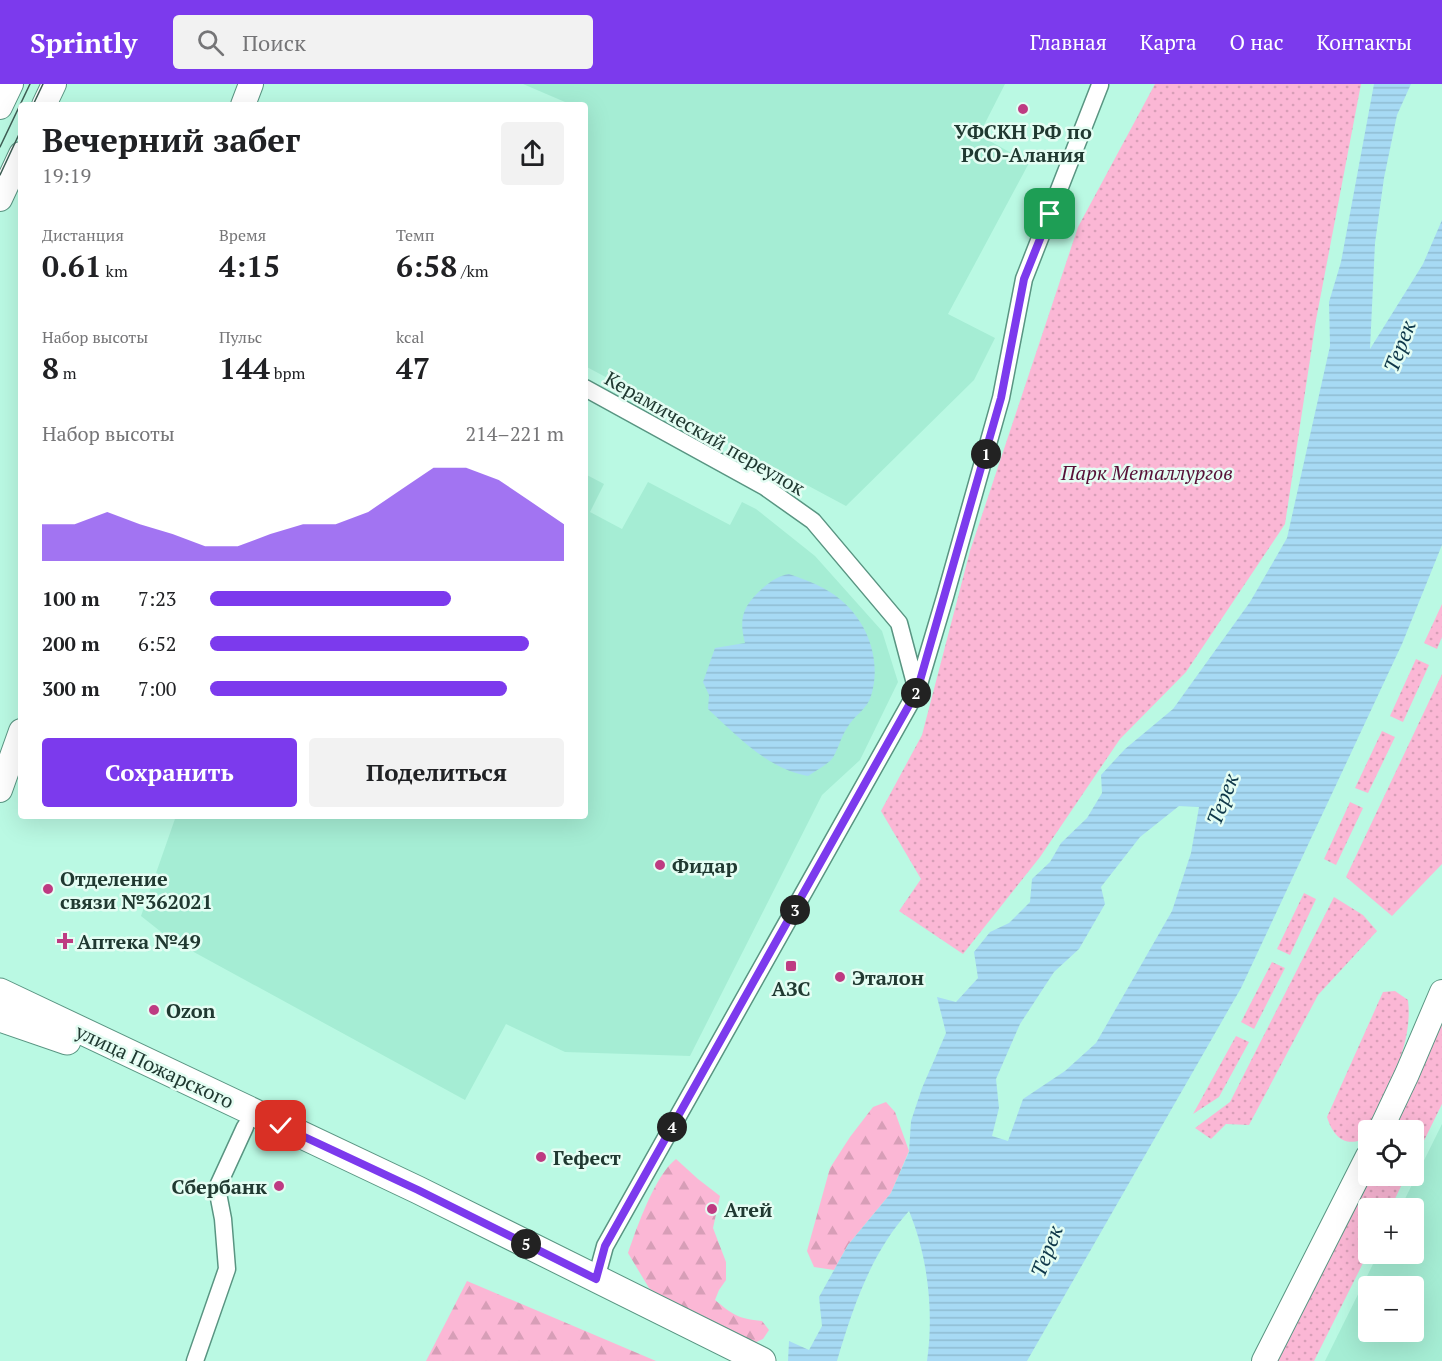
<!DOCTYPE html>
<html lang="ru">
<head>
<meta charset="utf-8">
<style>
  body { margin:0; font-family:"PT Serif",serif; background:#f2f2f2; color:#202124; height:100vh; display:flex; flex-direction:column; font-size:22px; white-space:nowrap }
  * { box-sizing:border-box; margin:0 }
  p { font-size:20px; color:#757577 }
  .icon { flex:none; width:33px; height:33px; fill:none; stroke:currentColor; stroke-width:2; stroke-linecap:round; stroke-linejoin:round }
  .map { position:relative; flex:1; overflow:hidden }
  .drawer { position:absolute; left:18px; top:18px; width:570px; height:717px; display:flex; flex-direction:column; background:#fff; border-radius:6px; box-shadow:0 6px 24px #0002 }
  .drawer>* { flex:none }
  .fabs { position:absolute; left:1358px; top:1036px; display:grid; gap:12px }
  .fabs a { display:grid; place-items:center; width:66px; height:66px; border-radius:6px; background:#fff; box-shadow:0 6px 24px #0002; font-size:30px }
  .pin { position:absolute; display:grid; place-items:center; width:51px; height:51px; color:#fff; margin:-26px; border-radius:12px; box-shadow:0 3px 9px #0006 }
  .km { position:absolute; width:30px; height:30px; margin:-15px; border-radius:50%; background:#222; color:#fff; font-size:16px; line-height:30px; text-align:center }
  .round { display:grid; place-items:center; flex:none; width:63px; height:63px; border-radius:6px; background:#f2f2f2 }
  .head { display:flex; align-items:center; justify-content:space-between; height:102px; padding:0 24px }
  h1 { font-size:33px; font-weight:600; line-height:45px }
  .stats { display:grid; grid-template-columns:repeat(3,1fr); gap:9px; height:102px; padding:6px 24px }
  .stats div { display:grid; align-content:center }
  .stats b { font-size:30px; font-weight:600 }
  .stats small { font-size:16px; font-weight:400 }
  .stats p { font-size:16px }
  .chart { height:168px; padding:12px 24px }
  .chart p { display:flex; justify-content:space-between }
  .chart svg { width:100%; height:108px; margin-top:6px; fill:#7c3aed; opacity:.7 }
  .action { display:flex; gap:12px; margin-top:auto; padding:12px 24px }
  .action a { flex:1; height:69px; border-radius:6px; background:#7c3aed; color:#fff; font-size:24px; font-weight:600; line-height:69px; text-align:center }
  .action a+a { background:#f2f2f2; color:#202124 }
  ul { padding:0 24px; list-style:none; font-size:20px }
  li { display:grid; grid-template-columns:96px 72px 1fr; align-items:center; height:45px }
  li i { height:15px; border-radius:8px; background:#7c3aed }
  header { display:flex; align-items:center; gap:36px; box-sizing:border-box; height:84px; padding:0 30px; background:#7c3aed; color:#fff }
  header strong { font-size:28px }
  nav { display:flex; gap:33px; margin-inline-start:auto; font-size:21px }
  .search { width:420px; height:54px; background:#f2f2f2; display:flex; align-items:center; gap:15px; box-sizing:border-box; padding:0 21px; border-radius:6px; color:#757577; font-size:22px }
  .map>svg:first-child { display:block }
  .built { fill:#a5edd4; fill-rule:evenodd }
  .grass { fill:url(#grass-dots) }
  .forest { fill:url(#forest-firs) }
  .water { fill:url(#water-rules); fill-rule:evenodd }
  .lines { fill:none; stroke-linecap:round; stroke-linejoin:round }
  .street-casing { stroke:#599582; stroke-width:19 }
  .secondary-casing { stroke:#599582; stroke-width:26 }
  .primary-casing { stroke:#599582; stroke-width:29 }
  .street { stroke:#fff; stroke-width:16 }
  .secondary { stroke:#fff; stroke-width:24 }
  .primary { stroke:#fff; stroke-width:27 }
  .tram { stroke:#3e5e54; stroke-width:1.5 }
  .route-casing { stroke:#fff; stroke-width:12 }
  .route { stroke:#7c3aed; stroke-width:8 }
  .poi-dot { fill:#be3b82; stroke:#e4fdf3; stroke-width:2 }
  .labels { text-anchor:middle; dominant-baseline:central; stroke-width:5; stroke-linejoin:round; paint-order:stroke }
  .poi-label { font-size:20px; font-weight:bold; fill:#203931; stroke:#e4fdf3; text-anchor:start }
  .street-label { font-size:20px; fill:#203931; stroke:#e4fdf3 }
  .park-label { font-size:20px; font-style:italic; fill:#561037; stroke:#e4fdf3 }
  .water-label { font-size:21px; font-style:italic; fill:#0e3749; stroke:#e4fdf3 }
</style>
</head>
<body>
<header>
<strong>Sprintly</strong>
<div class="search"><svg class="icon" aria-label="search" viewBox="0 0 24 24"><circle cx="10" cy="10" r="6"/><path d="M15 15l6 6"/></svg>Поиск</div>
<nav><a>Главная</a><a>Карта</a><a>О нас</a><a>Контакты</a></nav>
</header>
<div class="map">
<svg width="1442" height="1277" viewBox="0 0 1442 1277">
  <defs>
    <pattern id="grass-dots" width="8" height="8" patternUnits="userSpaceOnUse" patternTransform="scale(1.5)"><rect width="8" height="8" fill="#fbb7d5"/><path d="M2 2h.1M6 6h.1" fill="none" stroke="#d79eb7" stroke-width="1.8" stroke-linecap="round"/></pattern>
    <pattern id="forest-firs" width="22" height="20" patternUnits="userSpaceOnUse" patternTransform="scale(1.5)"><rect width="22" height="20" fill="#fbb7d5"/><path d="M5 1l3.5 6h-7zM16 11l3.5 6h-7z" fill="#d79eb7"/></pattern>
    <pattern id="water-rules" width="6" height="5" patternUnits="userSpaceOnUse" patternTransform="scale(1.5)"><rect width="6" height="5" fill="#a7daf4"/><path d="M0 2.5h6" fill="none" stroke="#8fbcd2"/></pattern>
  </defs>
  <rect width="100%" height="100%" fill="#baf9e3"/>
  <!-- built -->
  <path class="built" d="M 523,0 L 1005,0 L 979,51 L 1029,79 L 948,230 L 995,254 L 974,296 L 846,422 L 585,282 L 585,21 L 572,21 Z
    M 585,390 L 604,400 L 590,428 L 622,445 L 648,398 L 730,441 L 742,418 L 756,425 L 815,472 L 882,547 L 898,598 L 860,676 L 822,711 L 690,972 L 565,968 L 506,940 L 465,1016 L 170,855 L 141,832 L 176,732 L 585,732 Z
    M 1442,1040 L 1442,1277 L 1325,1277 L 1378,1170 L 1413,1170 L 1413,1125 L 1400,1125 ZM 1368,1203 L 1413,1203 L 1413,1248 L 1368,1248 Z"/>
  <!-- grass -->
  <path class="grass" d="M 1155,0 L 1361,0 L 1316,236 L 1285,440 L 1186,588 L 1120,655 L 1040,773 L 963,870 L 899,827 L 921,795 L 881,727 L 922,651 L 970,467 L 1078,143 Z
    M 1442,520 L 1442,553 L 1437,565 L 1424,559 Z
    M 1416,575 L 1429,581 L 1403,638 L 1390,632 Z
    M 1442,590 L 1442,780 L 1392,832 L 1346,793 Z
    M 1382,647 L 1395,653 L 1368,709 L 1355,704 Z
    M 1350,718 L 1363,724 L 1336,781 L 1324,775 Z
    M 1304,809 L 1316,815 L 1290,871 L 1277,865 Z
    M 1334,813 L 1363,831 L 1377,847 L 1318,911 L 1249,1041 L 1226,1040 L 1211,1055 L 1195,1044 L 1230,1018 Z
    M 1272,878 L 1285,884 L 1254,945 L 1241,938 Z
    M 1395,907 L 1408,916 C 1414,965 1382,1014 1361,1056 C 1342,1063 1332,1049 1327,1033 L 1383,908 Z
    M 1442,932 L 1442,1020 L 1413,1079 L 1413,1047 L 1389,1047 Z
    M 1236,952 L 1249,958 L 1219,1013 L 1193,1030 Z
    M 1368,1092 L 1406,1092 L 1390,1125 L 1368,1125 L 1368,1169 L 1314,1277 L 1274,1277 Z"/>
  <!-- forest -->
  <path class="forest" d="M 886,1018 L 895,1028 L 909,1067 L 891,1109 L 848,1161 L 834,1186 L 814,1183 L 807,1167 L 830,1084 L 850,1053 L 873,1023 Z
    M 676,1075 L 698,1095 L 720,1112 L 713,1144 L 726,1178 L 726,1196 L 719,1206 L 715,1216 C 732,1230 738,1235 762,1237 L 769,1246 L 763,1255 L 754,1259 L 669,1219 L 649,1204 L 628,1169 C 637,1143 655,1091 676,1075 Z
    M 467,1197 L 656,1277 L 426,1277 Z"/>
  <!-- water -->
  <path class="water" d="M 1374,0 L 1411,0 L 1397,31 L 1384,94 L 1375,159 L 1370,265 L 1423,180 L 1442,136 L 1442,461 L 1402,560 L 1241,904 L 1027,1277 L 927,1277 C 934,1229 928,1172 909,1127 C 871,1169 853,1223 837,1277 L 788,1277 L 789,1257 L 809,1266 L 822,1242 L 819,1213 L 848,1161 L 891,1109 L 909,1068 L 911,1037 L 922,1004 L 946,949 L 937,913 L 956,918 L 978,894 L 974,868 L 990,848 L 1009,839 L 1030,818 L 1032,795 L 1050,778 L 1061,759 L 1087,734 L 1102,709 L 1101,691 L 1125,665 L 1173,625 L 1250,518 L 1287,454 L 1330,262 L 1329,218 L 1341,178 ZM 1179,722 L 1199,723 L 1191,769 L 1172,827 L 1133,895 L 1096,959 L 1065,987 L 1023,1015 L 1008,1057 L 992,1052 L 999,1024 L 996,995 L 1020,940 L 1054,888 L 1079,865 L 1105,820 L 1101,803 L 1140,753 Z
    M 789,490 C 800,494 812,498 823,504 C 862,524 884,570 871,612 C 867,626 854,631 847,644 C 841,652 837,670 831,676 C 825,682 815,687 808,692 C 768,685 737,652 708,625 L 709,611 L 703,598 L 715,564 L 745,559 C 738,532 744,521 764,503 C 773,496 778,492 789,490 Z"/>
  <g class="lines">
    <defs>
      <path id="street" d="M 585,304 L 765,403 L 813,437 L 899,539 L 917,607 L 605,1162 L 596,1195
        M 917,607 L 945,513 L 1001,314 L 1024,195 L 1100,1
        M 195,1277 L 227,1185 L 223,1135 L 217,1104 L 245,1043"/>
      <path id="secondary" d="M 44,21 L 54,0
        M 243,21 L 251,0
        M 0,23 L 11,0
        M 0,115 L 21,70
        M 0,706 L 21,647
        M 1380,1047 L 1407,990 L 1442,908
        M 1264,1277 L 1368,1072"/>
      <path id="primary" d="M 0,908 L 418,1106 L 762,1277
        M 0,934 L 67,957"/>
    </defs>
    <!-- street casing -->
    <use href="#street" class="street-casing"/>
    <!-- secondary casing -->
    <use href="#secondary" class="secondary-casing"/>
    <!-- primary casing -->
    <use href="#primary" class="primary-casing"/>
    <!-- street -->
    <use href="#street" class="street"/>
    <!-- secondary -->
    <use href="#secondary" class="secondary"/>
    <!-- primary -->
    <use href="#primary" class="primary"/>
    <!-- tram -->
    <path class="tram" d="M 33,21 L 43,0
      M 0,63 L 30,0
      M 0,91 L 21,46"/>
  </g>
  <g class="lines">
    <defs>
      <path id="route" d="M 281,1042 L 418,1106 L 596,1195 L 605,1162 L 917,607 L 1001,314 L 1024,195 L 1050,130"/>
    </defs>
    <!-- route casing -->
    <use href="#route" class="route-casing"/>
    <!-- route -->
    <use href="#route" class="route"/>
  </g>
  <!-- markers -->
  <g class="poi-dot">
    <circle cx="1023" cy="25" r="6"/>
    <circle cx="660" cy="781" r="6"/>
    <circle cx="48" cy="805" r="6"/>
    <path d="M62 848h6v6h6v6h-6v6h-6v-6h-6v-6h6z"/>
    <rect x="785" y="876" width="12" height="12" rx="3"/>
    <circle cx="840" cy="893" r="6"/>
    <circle cx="154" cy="926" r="6"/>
    <circle cx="541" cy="1073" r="6"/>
    <circle cx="279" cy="1102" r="6"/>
    <circle cx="712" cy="1125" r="6"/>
  </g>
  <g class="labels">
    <!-- poi labels -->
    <g class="poi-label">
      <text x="1023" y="47" text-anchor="middle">УФСКН РФ по<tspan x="1023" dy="23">РСО-Алания</tspan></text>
      <text x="672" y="781">Фидар</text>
      <text x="60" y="794">Отделение<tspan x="60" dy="23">связи №362021</tspan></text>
      <text x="77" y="857">Аптека №49</text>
      <text x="852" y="893">Эталон</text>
      <text x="791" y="904" text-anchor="middle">АЗС</text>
      <text x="166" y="926">Ozon</text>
      <text x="553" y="1073">Гефест</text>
      <text x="267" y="1102" text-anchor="end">Сбербанк</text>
      <text x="724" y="1125">Атей</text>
    </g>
    <!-- street labels -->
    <g class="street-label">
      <text transform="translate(705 349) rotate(30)">Керамический переулок</text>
      <text transform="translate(155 982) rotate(25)">улица Пожарского</text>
    </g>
    <!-- park labels -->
    <g class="park-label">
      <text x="1147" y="388">Парк Металлургов</text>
    </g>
    <!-- water labels -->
    <g class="water-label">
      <text transform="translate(1399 262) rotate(-69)">Терек</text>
      <text transform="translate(1222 715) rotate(-69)">Терек</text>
      <text transform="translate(1046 1167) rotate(-69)">Терек</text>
    </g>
  </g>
</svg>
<div class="fabs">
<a><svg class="icon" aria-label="locate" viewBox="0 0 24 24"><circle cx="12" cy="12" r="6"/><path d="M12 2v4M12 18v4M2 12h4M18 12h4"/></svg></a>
<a>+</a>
<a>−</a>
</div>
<div class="pin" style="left:1050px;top:130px;background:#1e9e55"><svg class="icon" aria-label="arrive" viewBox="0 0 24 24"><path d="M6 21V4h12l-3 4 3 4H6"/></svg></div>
<div class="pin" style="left:281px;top:1042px;background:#d93025"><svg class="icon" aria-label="check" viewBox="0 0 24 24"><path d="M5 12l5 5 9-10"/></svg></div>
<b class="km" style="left:986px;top:370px">1</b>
<b class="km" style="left:916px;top:609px">2</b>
<b class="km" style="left:795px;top:826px">3</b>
<b class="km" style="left:672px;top:1043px">4</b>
<b class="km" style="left:526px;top:1160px">5</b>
<section class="drawer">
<div class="head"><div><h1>Вечерний забег</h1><p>19:19</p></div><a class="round"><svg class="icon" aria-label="share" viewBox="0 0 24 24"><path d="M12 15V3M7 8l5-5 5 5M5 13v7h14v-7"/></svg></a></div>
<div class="stats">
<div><p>Дистанция</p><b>0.61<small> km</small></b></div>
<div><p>Время</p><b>4:15</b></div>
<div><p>Темп</p><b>6:58<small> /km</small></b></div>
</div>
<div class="stats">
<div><p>Набор высоты</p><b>8<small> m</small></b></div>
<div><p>Пульс</p><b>144<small> bpm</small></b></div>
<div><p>kcal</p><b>47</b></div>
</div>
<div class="chart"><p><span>Набор высоты</span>214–221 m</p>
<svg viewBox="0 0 160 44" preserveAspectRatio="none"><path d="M0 44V29L10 29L20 24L30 29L40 33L50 38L60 38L70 33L80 29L90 29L100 24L110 15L120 6L130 6L140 11L150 20L160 29V44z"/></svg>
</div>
<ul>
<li><b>100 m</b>7:23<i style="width:68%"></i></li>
<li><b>200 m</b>6:52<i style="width:90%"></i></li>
<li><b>300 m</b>7:00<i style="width:84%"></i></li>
</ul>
<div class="action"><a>Сохранить</a><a>Поделиться</a></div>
</section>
</div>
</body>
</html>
